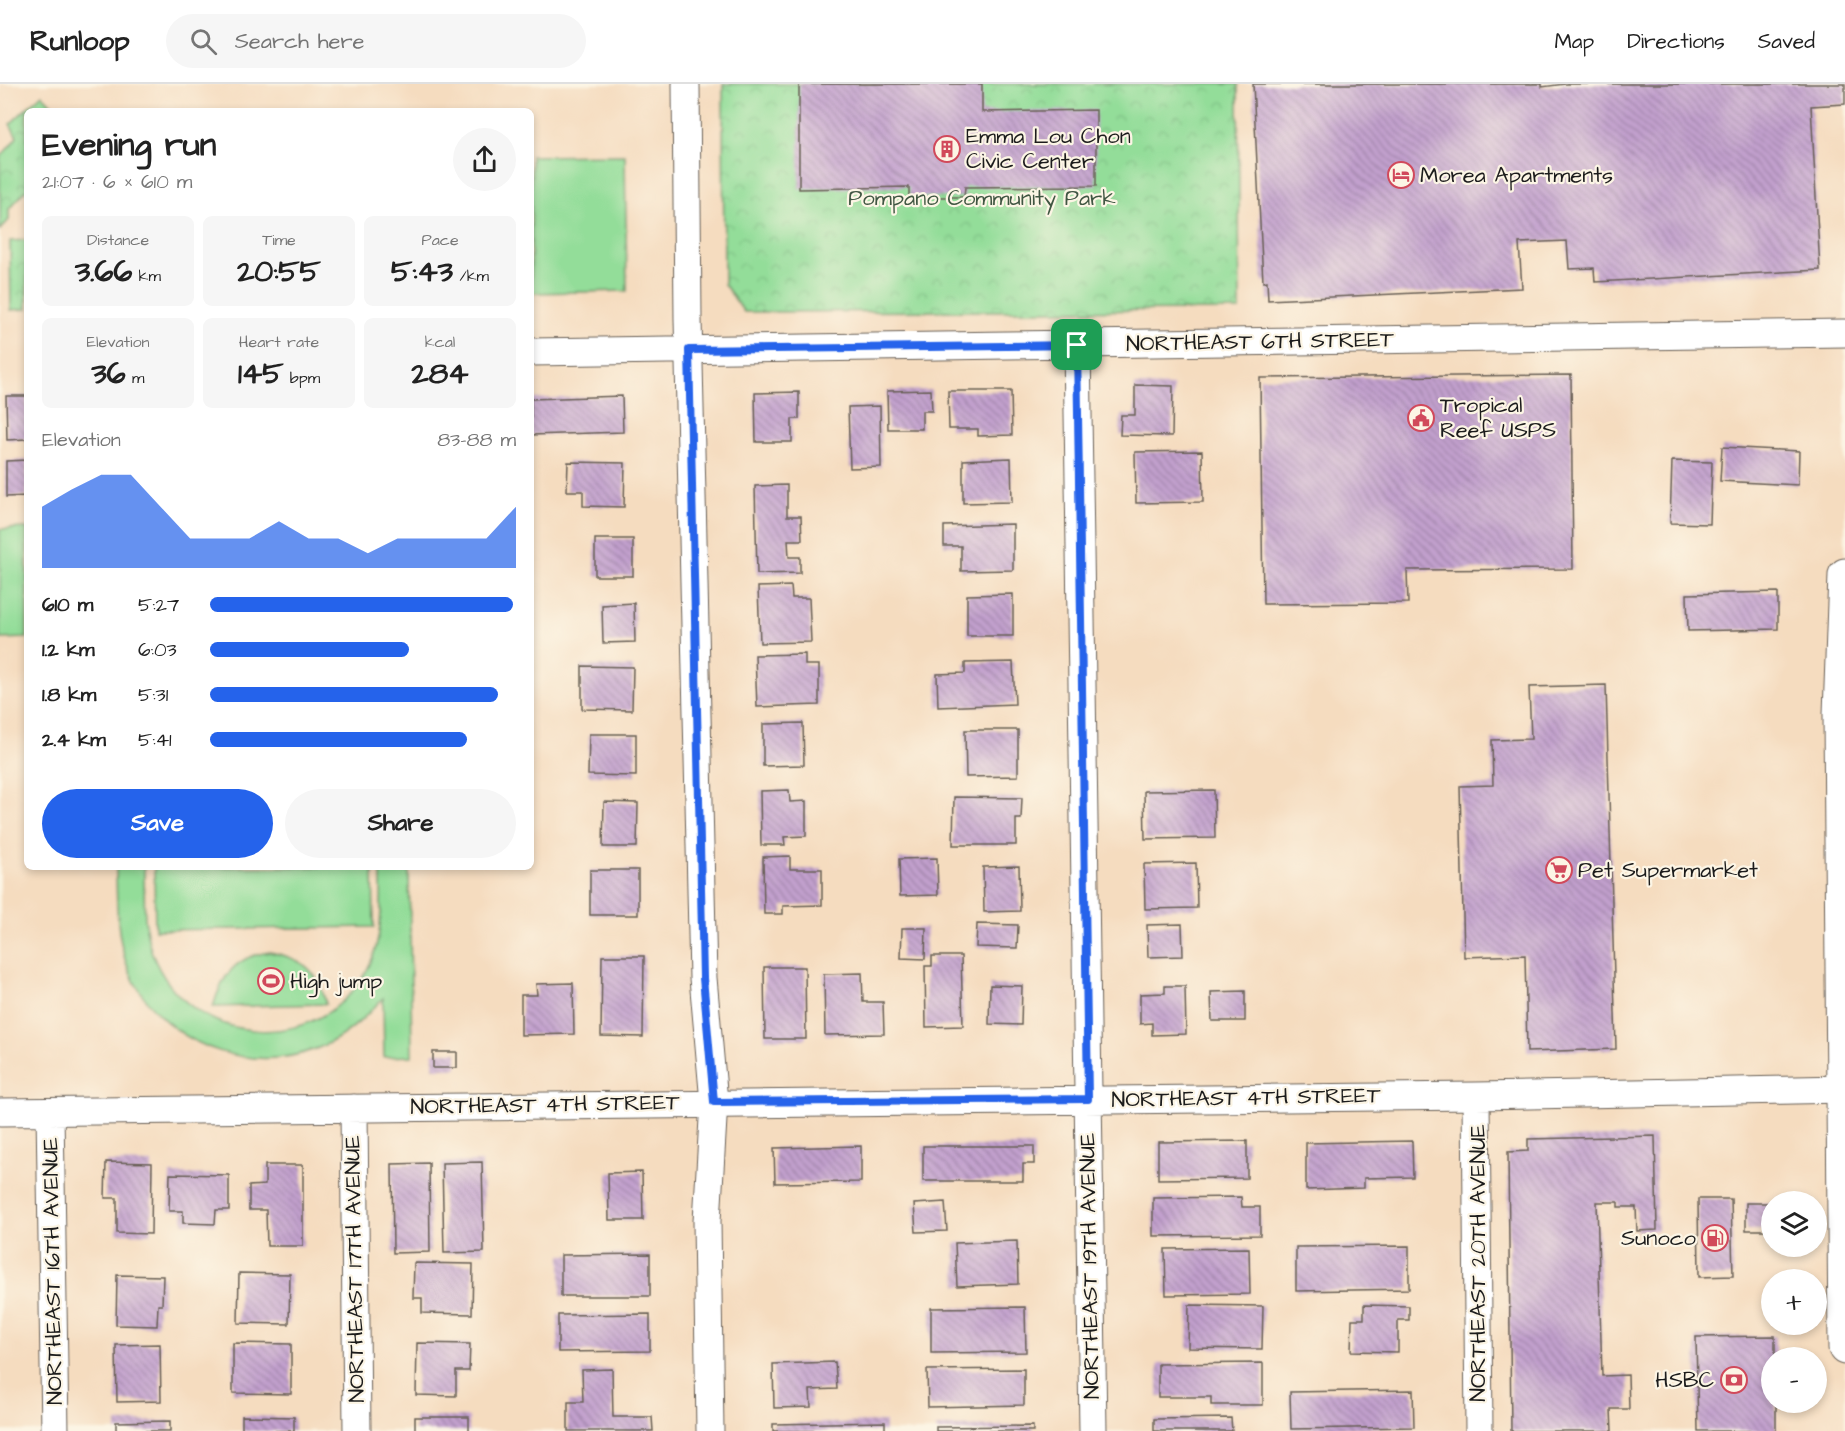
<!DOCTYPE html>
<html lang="en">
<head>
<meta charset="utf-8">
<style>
  body { margin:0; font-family:"Architects Daughter",sans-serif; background:#f6f6f6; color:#222; height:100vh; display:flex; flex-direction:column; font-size:22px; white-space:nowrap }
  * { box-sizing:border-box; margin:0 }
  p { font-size:20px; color:#767676 }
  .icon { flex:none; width:33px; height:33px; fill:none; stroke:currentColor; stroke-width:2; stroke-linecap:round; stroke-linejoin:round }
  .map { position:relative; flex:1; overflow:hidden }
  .side { position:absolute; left:24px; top:24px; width:510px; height:762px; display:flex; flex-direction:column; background:#fff; border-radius:9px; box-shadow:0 3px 9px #0003 }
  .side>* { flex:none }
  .controls { position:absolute; left:1761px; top:1107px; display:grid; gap:12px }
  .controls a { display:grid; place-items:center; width:66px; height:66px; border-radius:50%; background:#fff; box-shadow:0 3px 9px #0003; font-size:30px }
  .pin { position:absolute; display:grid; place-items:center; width:51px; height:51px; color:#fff; margin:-26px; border-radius:12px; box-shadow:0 3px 9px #0006 }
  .round { display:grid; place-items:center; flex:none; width:63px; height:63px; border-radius:32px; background:#f6f6f6 }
  .headline { display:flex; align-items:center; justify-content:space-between; height:102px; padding:0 18px }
  h1 { font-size:33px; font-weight:700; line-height:45px }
  .stats { display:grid; grid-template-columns:repeat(3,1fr); gap:9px; height:102px; padding:6px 18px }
  .stats div { display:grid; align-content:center; border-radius:9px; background:#f6f6f6; text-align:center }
  .stats b { font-size:30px; font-weight:700 }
  .stats small { font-size:16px; font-weight:400 }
  .stats p { font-size:16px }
  .chart { height:168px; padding:12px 18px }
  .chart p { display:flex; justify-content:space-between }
  .chart svg { width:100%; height:108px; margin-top:6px; fill:#2563eb; opacity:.7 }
  .primary-button { display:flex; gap:12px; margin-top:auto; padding:12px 18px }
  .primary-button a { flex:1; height:69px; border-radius:36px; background:#2563eb; color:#fff; font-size:24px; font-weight:700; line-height:69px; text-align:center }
  .primary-button a+a { background:#f6f6f6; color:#222 }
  ul { padding:0 18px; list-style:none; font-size:20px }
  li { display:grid; grid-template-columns:96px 72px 1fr; align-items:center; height:45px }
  li i { height:15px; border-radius:8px; background:#2563eb }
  header { display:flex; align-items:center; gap:36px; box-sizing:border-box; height:84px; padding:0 30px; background:#fff; border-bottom:2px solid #e0e0e0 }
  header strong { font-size:28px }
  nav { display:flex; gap:33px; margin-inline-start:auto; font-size:21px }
  .search { width:420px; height:54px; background:#f6f6f6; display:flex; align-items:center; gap:15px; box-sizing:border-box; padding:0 21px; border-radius:33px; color:#767676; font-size:22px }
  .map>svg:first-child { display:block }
  .park { fill:url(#park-crowns); stroke:#587c5a; stroke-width:1.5 }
  .pitch { fill:#93dd99; stroke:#587c5a; stroke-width:1.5 }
  .building { fill:url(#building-back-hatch) }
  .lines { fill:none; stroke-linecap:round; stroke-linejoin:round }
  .minor-casing { stroke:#685f55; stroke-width:29 }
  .major-casing { stroke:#685f55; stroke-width:35 }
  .minor { stroke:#fff; stroke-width:27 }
  .major { stroke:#fff; stroke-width:33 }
  .route-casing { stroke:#fff; stroke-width:12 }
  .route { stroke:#2563eb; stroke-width:8 }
  .labels { text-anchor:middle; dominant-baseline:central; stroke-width:4.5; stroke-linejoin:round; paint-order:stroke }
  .poi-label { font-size:22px; fill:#1c1c1c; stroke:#fcf5e5; text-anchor:start }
  .park-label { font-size:22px; fill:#405642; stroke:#fcf5e5 }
  .street-label { font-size:22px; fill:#1c1c1c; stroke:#fcf5e5 }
</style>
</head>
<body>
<header>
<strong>Runloop</strong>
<div class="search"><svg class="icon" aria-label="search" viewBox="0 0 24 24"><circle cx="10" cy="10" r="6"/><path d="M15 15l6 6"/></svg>Search here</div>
<nav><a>Map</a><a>Directions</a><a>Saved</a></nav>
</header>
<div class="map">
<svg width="1845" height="1347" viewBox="0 0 1845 1347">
  <defs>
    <pattern id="park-crowns" width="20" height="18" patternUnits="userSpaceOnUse" patternTransform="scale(1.5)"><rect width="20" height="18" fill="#93dd99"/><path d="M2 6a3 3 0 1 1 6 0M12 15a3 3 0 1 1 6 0" fill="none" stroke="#7ebd83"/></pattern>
    <pattern id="building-back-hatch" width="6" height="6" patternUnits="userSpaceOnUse" patternTransform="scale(1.5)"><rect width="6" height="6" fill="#c2a0ce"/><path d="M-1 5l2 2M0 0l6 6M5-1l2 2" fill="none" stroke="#9d82a6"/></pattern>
  </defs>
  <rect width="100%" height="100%" fill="#fcf5e5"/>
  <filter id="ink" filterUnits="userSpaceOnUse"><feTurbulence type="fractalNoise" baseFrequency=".0167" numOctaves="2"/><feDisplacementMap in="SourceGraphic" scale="12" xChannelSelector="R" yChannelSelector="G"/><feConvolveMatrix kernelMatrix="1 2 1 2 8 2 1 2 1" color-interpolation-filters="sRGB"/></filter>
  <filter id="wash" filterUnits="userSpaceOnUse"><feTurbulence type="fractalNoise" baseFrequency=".008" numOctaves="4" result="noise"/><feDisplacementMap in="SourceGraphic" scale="24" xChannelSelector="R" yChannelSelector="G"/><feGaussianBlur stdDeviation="1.35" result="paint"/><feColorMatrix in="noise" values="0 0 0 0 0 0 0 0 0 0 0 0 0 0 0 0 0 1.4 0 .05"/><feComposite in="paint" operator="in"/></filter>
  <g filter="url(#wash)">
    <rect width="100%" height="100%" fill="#f5dcbf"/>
    <!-- park -->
    <path class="park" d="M 723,0 L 1238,0 L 1240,226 L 744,228 L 724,200 Z
      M 42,10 L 58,27 L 27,27 L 27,105 L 9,125 L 9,136 L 0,146 L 0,74 L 17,53 L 10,40 Z
      M 27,156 L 27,225 L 11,226 L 10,157 Z"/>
    <!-- pitch -->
    <path class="pitch" d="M 625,71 L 627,207 L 531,209 L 531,72 Z
      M 27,444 L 27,554 L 0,555 L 0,445 Z
      M 116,783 L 144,783 C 145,812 142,842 152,869 C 188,965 323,975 369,882 C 384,851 381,817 381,783 L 409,783 L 412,972 L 384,973 L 383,914 C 367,931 352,947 331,958 C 262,995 173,967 135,899 C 115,863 117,822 116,783 Z
      M 154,783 L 373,783 L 374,843 L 155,846 Z
      M 270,868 C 304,875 318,886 326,920 L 213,923 C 222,891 236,872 270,868 Z"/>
    <g id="blocks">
      <!-- building -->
      <path class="building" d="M 799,0 L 982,0 L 982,28 L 1096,26 L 1096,102 L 965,103 L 964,113 L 909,113 L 909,103 L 799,105 Z
        M 1253,0 L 1542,0 L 1542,3 L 1565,0 L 1845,0 L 1845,20 L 1811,22 L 1820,186 L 1595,198 L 1594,184 L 1569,185 L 1567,157 L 1519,159 L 1522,204 L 1268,216 L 1267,197 L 1263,198 Z
        M 1571,291 L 1573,485 L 1407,486 L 1408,519 L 1263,520 L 1260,294 Z
        M 1135,301 L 1173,302 L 1172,352 L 1120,351 L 1121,331 L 1135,331 Z
        M 931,306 L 932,327 L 922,327 L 922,345 L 888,345 L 887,307 Z
        M 948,307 L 1011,307 L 1012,351 L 978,352 L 978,345 L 949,345 Z
        M 799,308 L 799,335 L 792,335 L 792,358 L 756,358 L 755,309 Z
        M 6,312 L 27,312 L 27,355 L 7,356 Z
        M 622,312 L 623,348 L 531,351 L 531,315 Z
        M 880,322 L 881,383 L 850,384 L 848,323 Z
        M 1722,363 L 1799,367 L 1798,401 L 1720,397 Z
        M 1202,367 L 1203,418 L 1136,419 L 1135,368 Z
        M 1011,374 L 1012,418 L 963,419 L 963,376 Z
        M 27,376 L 27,412 L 6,413 L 6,377 Z
        M 1672,377 L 1712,378 L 1710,440 L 1670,439 Z
        M 568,378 L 625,379 L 624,423 L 583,422 L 583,407 L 567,407 Z
        M 787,401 L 787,432 L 801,432 L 802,456 L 788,456 L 789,473 L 800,473 L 800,489 L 757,490 L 755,402 Z
        M 1013,440 L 1013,486 L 961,487 L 961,462 L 944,462 L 944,442 Z
        M 595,455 L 633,455 L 633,492 L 595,492 Z
        M 791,502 L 792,514 L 809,514 L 811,558 L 760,559 L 758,503 Z
        M 1778,508 L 1778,545 L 1688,547 L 1687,510 Z
        M 1013,510 L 1013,552 L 967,552 L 967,511 Z
        M 634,519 L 635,558 L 603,559 L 602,521 Z
        M 805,570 L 805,581 L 819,581 L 819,621 L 757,623 L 755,571 Z
        M 1013,578 L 1015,620 L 938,623 L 937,590 L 965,589 L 965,579 Z
        M 582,582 L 633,583 L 632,626 L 582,625 Z
        M 1606,601 L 1616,965 L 1527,968 L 1525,871 L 1464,873 L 1460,702 L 1493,701 L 1492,656 L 1531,655 L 1529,603 Z
        M 803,639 L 804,681 L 763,682 L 763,640 Z
        M 965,646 L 1018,646 L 1018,692 L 966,693 Z
        M 589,650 L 636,650 L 636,692 L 588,691 Z
        M 789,706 L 790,718 L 806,717 L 806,752 L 784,753 L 785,761 L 761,761 L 760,707 Z
        M 1214,706 L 1215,754 L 1145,755 L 1144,707 Z
        M 954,713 L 1022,714 L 1021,735 L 1016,735 L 1016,761 L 953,761 Z
        M 604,718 L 638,719 L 637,763 L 603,763 Z
        M 790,772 L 790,785 L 822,785 L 822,821 L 783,822 L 783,830 L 764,830 L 763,773 Z
        M 937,774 L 938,811 L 900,812 L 899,775 Z
        M 1196,779 L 1197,824 L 1145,825 L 1144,780 Z
        M 1019,782 L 1020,827 L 984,828 L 983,783 Z
        M 590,786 L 638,786 L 638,831 L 590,831 Z
        M 977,840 L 1018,841 L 1017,864 L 976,863 Z
        M 1182,840 L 1183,872 L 1148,873 L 1147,841 Z
        M 902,844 L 926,844 L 925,875 L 901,874 Z
        M 602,872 L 644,872 L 643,953 L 601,952 Z
        M 932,872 L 961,872 L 963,942 L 926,943 L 925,882 L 932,882 Z
        M 764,883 L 805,883 L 806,955 L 765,955 Z
        M 862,889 L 863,918 L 883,918 L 884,950 L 825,951 L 824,890 Z
        M 573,899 L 574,950 L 521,951 L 521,911 L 537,911 L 536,900 Z
        M 990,901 L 1022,902 L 1021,941 L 989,940 Z
        M 1165,902 L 1185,902 L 1186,950 L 1152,951 L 1152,939 L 1140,940 L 1140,910 L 1165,909 Z
        M 1245,907 L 1245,937 L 1212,937 L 1211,908 Z
        M 433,968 L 457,968 L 457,984 L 433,984 Z
        M 1655,1052 L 1657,1146 L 1637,1147 L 1636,1123 L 1618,1123 L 1618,1118 L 1597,1118 L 1602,1292 L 1628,1291 L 1629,1325 L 1611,1325 L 1612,1347 L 1511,1347 L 1508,1068 L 1528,1067 L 1528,1055 Z
        M 1247,1057 L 1247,1094 L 1158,1095 L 1158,1058 Z
        M 1412,1057 L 1413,1093 L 1364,1094 L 1364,1104 L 1306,1106 L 1306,1059 Z
        M 861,1062 L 861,1098 L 775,1099 L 774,1064 Z
        M 923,1062 L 1034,1062 L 1034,1080 L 1023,1080 L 1023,1097 L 923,1097 Z
        M 106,1078 L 152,1079 L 151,1150 L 117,1149 L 117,1114 L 105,1114 Z
        M 482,1078 L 484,1168 L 444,1169 L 442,1079 Z
        M 429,1079 L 430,1168 L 393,1169 L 392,1080 Z
        M 265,1081 L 303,1081 L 303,1162 L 267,1162 L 266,1126 L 249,1126 L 249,1102 L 265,1101 Z
        M 642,1088 L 643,1136 L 609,1136 L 608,1089 Z
        M 170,1090 L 229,1091 L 229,1126 L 216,1126 L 215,1140 L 183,1139 L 183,1127 L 169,1127 Z
        M 1241,1113 L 1242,1123 L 1260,1123 L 1260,1151 L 1153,1152 L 1153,1114 Z
        M 1698,1115 L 1731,1115 L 1733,1192 L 1699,1193 Z
        M 945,1118 L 947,1147 L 916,1148 L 914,1120 Z
        M 1746,1119 L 1772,1119 L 1772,1146 L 1746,1146 Z
        M 1017,1157 L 1018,1200 L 957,1202 L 955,1159 Z
        M 1409,1162 L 1409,1205 L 1296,1207 L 1296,1163 Z
        M 1249,1164 L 1250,1210 L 1166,1211 L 1165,1165 Z
        M 650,1170 L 650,1212 L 561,1212 L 561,1171 Z
        M 414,1179 L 473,1180 L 472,1230 L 422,1229 L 422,1214 L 413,1214 Z
        M 239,1189 L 290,1190 L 289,1240 L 238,1239 Z
        M 117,1191 L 163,1192 L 162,1221 L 158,1221 L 157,1242 L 116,1241 Z
        M 1189,1221 L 1263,1222 L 1262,1265 L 1188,1264 Z
        M 1364,1221 L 1409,1222 L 1409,1236 L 1398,1236 L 1398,1268 L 1351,1267 L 1352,1235 L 1364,1235 Z
        M 1025,1223 L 1026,1268 L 931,1269 L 931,1224 Z
        M 650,1230 L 650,1267 L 558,1268 L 558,1231 Z
        M 1775,1252 L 1775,1274 L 1772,1274 L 1772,1318 L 1776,1318 L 1776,1347 L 1698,1347 L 1696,1253 Z
        M 233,1259 L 291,1260 L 291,1310 L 233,1309 Z
        M 417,1259 L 470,1260 L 469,1287 L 456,1287 L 456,1312 L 416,1311 Z
        M 160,1260 L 161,1317 L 117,1318 L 116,1261 Z
        M 835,1278 L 837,1305 L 810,1306 L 811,1323 L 774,1324 L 773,1280 Z
        M 1263,1279 L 1263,1321 L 1211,1321 L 1211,1313 L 1158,1313 L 1158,1280 Z
        M 612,1285 L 613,1333 L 652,1333 L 653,1347 L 568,1347 L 568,1318 L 583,1318 L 582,1286 Z
        M 1024,1285 L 1024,1321 L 928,1323 L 927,1286 Z
        M 1413,1306 L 1414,1343 L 1291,1345 L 1290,1308 Z
        M 242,1332 L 294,1333 L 294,1347 L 242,1347 Z
        M 415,1333 L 469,1333 L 469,1347 L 415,1347 Z
        M 1231,1334 L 1232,1347 L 1154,1347 L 1154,1335 Z
        M 170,1337 L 170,1347 L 116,1347 L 116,1338 Z
        M 885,1338 L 885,1347 L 773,1347 L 773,1340 Z
        M 1033,1342 L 1033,1347 L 936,1347 L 936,1343 Z"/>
    </g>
  </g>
  <g filter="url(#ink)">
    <use href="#blocks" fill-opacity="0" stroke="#685f55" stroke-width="1.5"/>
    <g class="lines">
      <defs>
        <path id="minor" d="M 686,0 L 688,235 L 703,894 L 714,1018 L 707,1137 L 710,1347
          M 1077,261 L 1093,1347
          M 531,268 L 1845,249
          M 1476,1012 L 1479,1347
          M 354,1024 L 357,1347
          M 0,1028 L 1476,1012 L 1845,1005
          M 50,1028 L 55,1347"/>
        <path id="major" d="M 1845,491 L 1840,630 L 1845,1264"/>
      </defs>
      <!-- minor casing -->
      <use href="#minor" class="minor-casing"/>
      <!-- major casing -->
      <use href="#major" class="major-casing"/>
      <!-- minor -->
      <use href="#minor" class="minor"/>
      <!-- major -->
      <use href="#major" class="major"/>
    </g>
  </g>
  <g class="lines" filter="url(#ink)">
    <defs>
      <path id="route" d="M 1077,261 L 1088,1015 L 714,1018 L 703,894 L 689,266 Z"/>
    </defs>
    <!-- route casing -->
    <use href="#route" class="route-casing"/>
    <!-- route -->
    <use href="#route" class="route"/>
  </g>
  <!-- icons -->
  <defs>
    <symbol id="building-ring" viewBox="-11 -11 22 22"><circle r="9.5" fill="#fcf5e5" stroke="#d1495b" stroke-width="1.5"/><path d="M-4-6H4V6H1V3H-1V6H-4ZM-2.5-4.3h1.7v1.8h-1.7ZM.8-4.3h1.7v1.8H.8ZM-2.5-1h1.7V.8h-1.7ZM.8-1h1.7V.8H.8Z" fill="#d1495b"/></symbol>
    <symbol id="hotel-ring" viewBox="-11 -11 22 22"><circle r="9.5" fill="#fcf5e5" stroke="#d1495b" stroke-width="1.5"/><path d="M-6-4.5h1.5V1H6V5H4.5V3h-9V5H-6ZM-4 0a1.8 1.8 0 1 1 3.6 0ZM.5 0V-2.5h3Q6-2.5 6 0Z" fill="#d1495b"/></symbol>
    <symbol id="civic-ring" viewBox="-11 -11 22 22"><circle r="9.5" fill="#fcf5e5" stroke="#d1495b" stroke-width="1.5"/><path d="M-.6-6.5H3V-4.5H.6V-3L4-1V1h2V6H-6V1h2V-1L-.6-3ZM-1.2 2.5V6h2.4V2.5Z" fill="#d1495b"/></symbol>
    <symbol id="supermarket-ring" viewBox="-11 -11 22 22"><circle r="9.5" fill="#fcf5e5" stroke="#d1495b" stroke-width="1.5"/><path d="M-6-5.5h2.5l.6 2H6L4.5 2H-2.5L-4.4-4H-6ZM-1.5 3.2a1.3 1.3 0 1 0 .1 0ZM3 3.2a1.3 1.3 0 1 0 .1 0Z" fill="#d1495b"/></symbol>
    <symbol id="stadium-ring" viewBox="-11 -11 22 22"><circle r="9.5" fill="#fcf5e5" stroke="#d1495b" stroke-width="1.5"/><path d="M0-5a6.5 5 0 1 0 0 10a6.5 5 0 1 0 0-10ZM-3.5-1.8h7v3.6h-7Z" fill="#d1495b"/></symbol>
    <symbol id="fuel-ring" viewBox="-11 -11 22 22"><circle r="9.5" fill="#fcf5e5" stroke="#d1495b" stroke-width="1.5"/><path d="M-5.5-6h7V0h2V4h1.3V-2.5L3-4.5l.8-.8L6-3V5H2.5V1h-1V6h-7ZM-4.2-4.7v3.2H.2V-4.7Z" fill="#d1495b"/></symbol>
    <symbol id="bank-ring" viewBox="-11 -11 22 22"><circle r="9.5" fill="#fcf5e5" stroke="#d1495b" stroke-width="1.5"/><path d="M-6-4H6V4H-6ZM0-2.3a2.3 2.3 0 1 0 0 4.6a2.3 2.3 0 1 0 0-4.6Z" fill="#d1495b"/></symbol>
  </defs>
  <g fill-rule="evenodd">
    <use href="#building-ring" x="932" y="50" width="30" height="30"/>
    <use href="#hotel-ring" x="1386" y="76" width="30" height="30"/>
    <use href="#civic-ring" x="1406" y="319" width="30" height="30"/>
    <use href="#supermarket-ring" x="1544" y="771" width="30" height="30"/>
    <use href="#stadium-ring" x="256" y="882" width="30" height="30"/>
    <use href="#fuel-ring" x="1700" y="1139" width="30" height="30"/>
    <use href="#bank-ring" x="1719" y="1281" width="30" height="30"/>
  </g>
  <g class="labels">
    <!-- poi labels -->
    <g class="poi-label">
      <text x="966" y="52">Emma Lou Chon<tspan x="966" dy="25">Civic Center</tspan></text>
      <text x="1420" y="91">Morea Apartments</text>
      <text x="1440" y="321">Tropical<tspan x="1440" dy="25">Reef USPS</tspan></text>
      <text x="1578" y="786">Pet Supermarket</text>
      <text x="290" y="897">High jump</text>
      <text x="1696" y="1154" text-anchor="end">Sunoco</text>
      <text x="1714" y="1296" text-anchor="end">HSBC</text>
    </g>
    <!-- park labels -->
    <g class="park-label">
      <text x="982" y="114">Pompano Community Park</text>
    </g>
    <!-- street labels -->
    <g class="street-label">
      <text transform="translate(1260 258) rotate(-1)">NORTHEAST 6TH STREET</text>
      <text transform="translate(1246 1014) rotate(-1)">NORTHEAST 4TH STREET</text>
      <text transform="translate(545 1021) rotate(-1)">NORTHEAST 4TH STREET</text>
      <text transform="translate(1478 1179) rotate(-90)">NORTHEAST 20TH AVENUE</text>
      <text transform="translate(1090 1182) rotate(-91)">NORTHEAST 19TH AVENUE</text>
      <text transform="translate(355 1185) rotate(-91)">NORTHEAST 17TH AVENUE</text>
      <text transform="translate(53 1187) rotate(-91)">NORTHEAST 16TH AVENUE</text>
    </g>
  </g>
</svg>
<div class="controls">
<a><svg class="icon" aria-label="layers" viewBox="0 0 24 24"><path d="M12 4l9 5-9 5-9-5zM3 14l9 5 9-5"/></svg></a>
<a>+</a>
<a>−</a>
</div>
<div class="pin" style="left:1077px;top:261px;background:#1e9e55"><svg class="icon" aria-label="arrive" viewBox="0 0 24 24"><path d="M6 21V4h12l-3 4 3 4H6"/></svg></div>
<section class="side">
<div class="headline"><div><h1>Evening run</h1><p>21:07 · 6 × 610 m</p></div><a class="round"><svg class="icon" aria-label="share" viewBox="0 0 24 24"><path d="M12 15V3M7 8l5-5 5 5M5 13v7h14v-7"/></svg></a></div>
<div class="stats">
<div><p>Distance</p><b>3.66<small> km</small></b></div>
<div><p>Time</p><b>20:55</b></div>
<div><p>Pace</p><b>5:43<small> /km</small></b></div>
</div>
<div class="stats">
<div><p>Elevation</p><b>36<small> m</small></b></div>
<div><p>Heart rate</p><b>145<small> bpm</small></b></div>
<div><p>kcal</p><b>284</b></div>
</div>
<div class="chart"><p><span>Elevation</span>83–88 m</p>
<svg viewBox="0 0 160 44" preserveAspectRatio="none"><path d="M0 44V19L10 12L20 6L30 6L40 19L50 32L60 32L70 32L80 25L90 32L100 32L110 38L120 32L130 32L140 32L150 32L160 19V44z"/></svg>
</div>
<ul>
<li><b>610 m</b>5:27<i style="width:99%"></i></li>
<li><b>1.2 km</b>6:03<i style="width:65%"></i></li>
<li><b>1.8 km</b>5:31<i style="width:94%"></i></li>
<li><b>2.4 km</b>5:41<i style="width:84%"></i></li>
</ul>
<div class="primary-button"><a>Save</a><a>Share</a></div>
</section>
</div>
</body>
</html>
